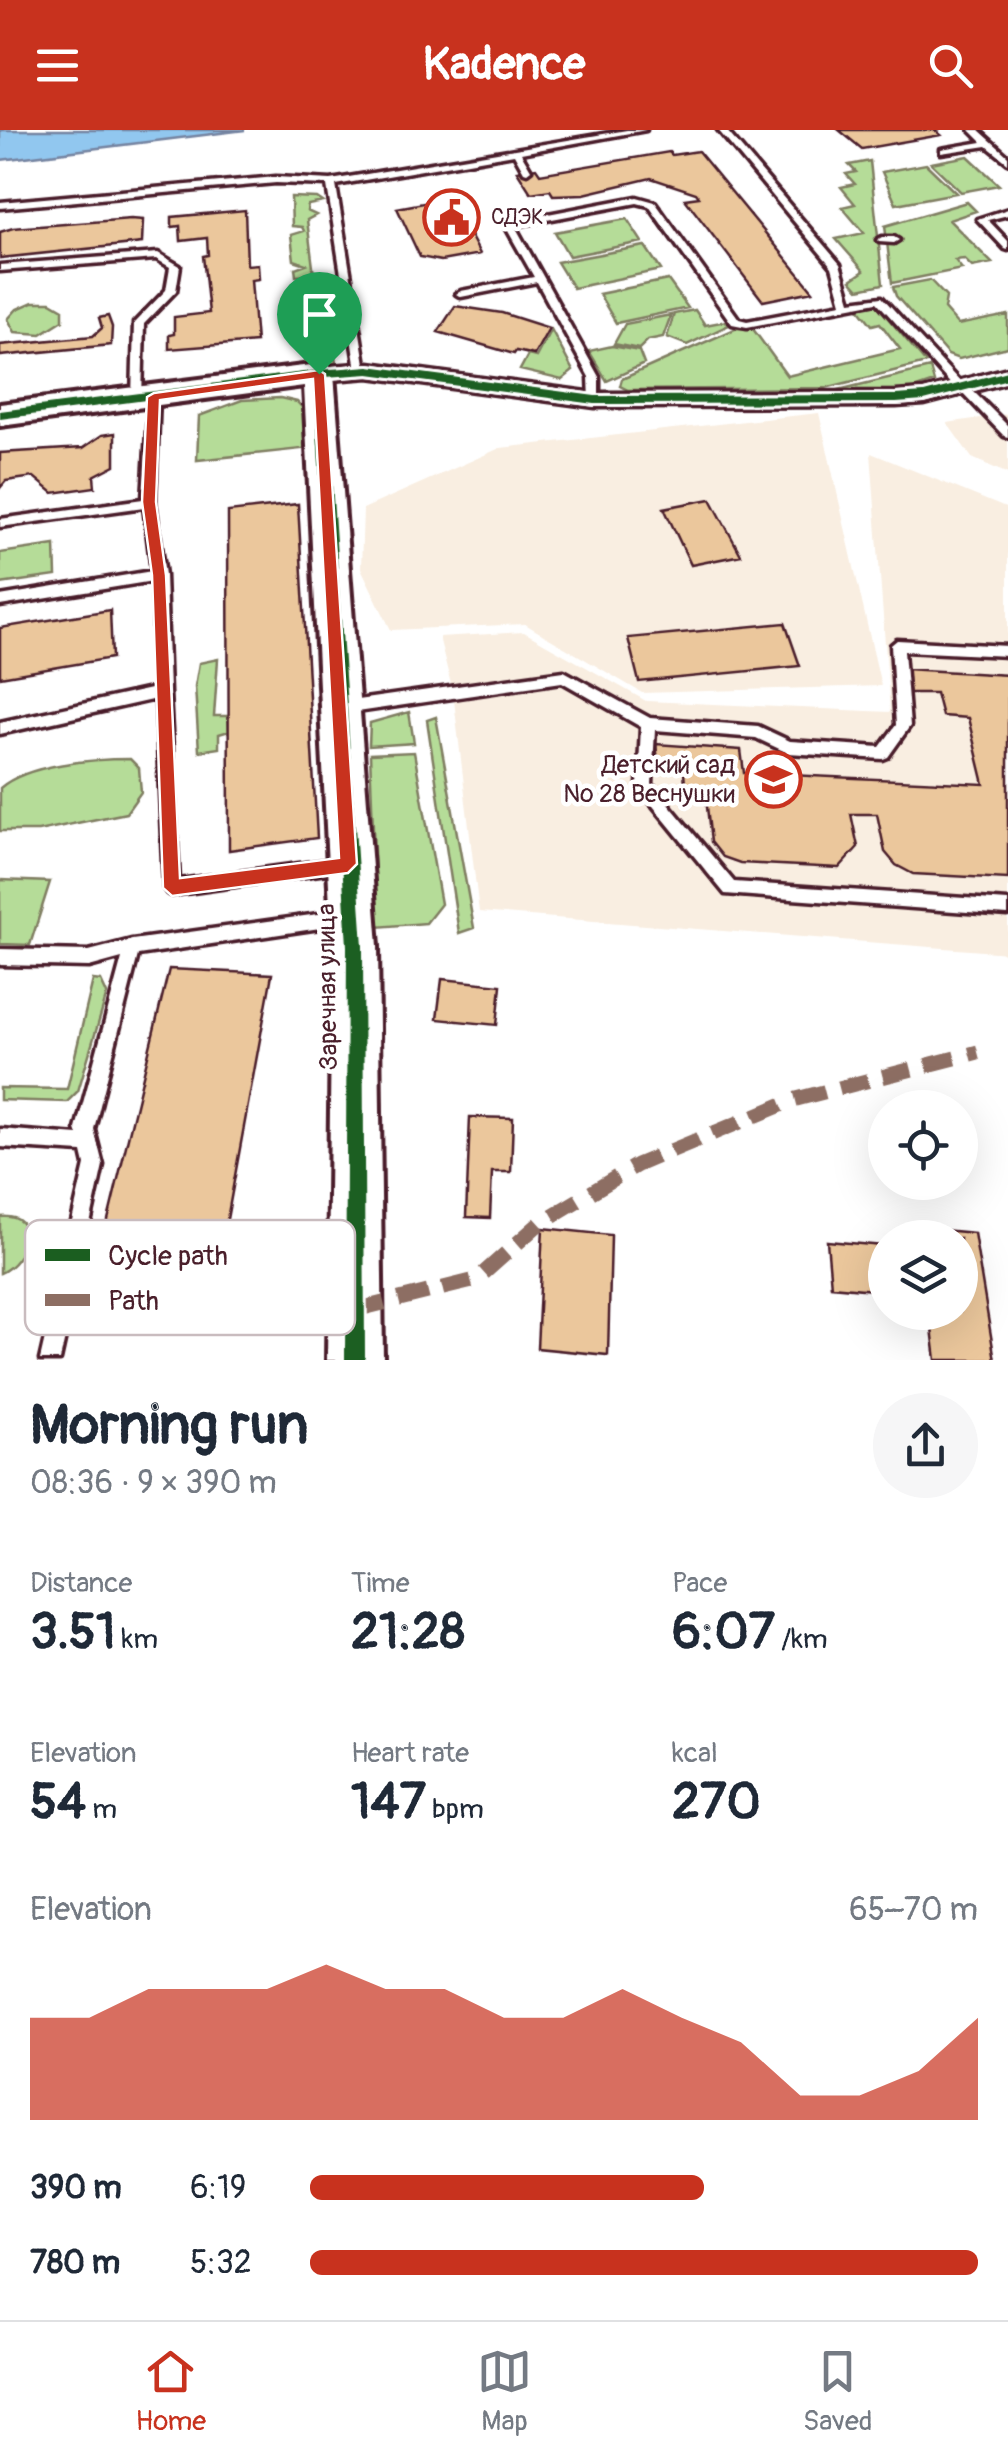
<!DOCTYPE html>
<html lang="en">
<head>
<meta charset="utf-8">
<style>
  body { margin:0; font-family:Pangolin,sans-serif; background:#f6f6f7; color:#1f2937; height:100vh; display:flex; flex-direction:column; font-size:38px; white-space:nowrap }
  * { box-sizing:border-box; margin:0 }
  p { font-size:32px; color:#747a83 }
  .icon { flex:none; width:55px; height:55px; fill:none; stroke:currentColor; stroke-width:2; stroke-linecap:round; stroke-linejoin:round }
  .map { position:relative; height:1230px; overflow:hidden }
  .side { display:flex; flex-direction:column; background:#fff; flex:1 }
  .side>* { flex:none }
  .fabs { position:absolute; left:868px; top:960px; display:grid; gap:20px }
  .fabs a { display:grid; place-items:center; width:110px; height:110px; border-radius:50%; background:#fff; box-shadow:0 10px 40px #0002; font-size:50px }
  .pin { position:absolute; display:grid; place-items:center; width:85px; height:85px; color:#fff; margin:-102px -42px; border-radius:50% 50% 50% 0; rotate:-45deg; box-shadow:0 0 10px #0007 }
  .pin .icon { rotate:45deg }
  .round { display:grid; place-items:center; flex:none; width:105px; height:105px; border-radius:52px; background:#f6f6f7 }
  .head { display:flex; align-items:center; justify-content:space-between; height:170px; padding:0 30px }
  h1 { font-size:55px; font-weight:800; line-height:75px }
  .figures { display:grid; grid-template-columns:repeat(3,1fr); gap:15px; height:170px; padding:10px 30px }
  .figures div { display:grid; align-content:center }
  .figures b { font-size:50px; font-weight:800 }
  .figures small { font-size:28px; font-weight:400 }
  .figures p { font-size:28px }
  .chart { height:280px; padding:20px 30px }
  .chart p { display:flex; justify-content:space-between }
  .chart svg { width:100%; height:180px; margin-top:10px; fill:#c8321e; opacity:.7 }
  ul { padding:0 30px; list-style:none; font-size:32px }
  li { display:grid; grid-template-columns:160px 120px 1fr; align-items:center; height:75px }
  li i { height:25px; border-radius:12px; background:#c8321e }
  header { display:flex; justify-content:space-between; align-items:center; height:130px; padding:0 30px; background:#c8321e; color:#fff; font-size:45px; font-weight:800 }
  .menu { display:flex; justify-content:space-around; align-items:center; height:140px; border-top:2px solid #e0e1e3; background:#fff; font-size:28px; color:#747a83 }
  .menu a { display:grid; justify-items:center; gap:5px }
  .menu .selected { color:#c8321e }
  .map>svg:first-child { display:block }
  .built { fill:#f9eee1 }
  .green { fill:#b5dc98; stroke:#807e62; stroke-width:2.5 }
  .water { fill:#91c7ef; stroke:#7584a1; stroke-width:2.5 }
  .building { fill:#ebc79c; stroke:#4a1f2b; stroke-width:2.5 }
  .lines { fill:none; stroke-linecap:round; stroke-linejoin:round }
  .lane-casing { stroke:#4a1f2b; stroke-width:7 }
  .street-casing { stroke:#4a1f2b; stroke-width:7 }
  .secondary-casing { stroke:#4a1f2b; stroke-width:8 }
  .lane { fill:#fff; fill-rule:evenodd }
  .street { fill:#fff; fill-rule:evenodd }
  .secondary { fill:#fff; fill-rule:evenodd }
  .quiet { stroke:#8d6e63; stroke-width:15; stroke-dasharray:30 15; stroke-linecap:butt }
  .cycleway-casing { stroke:#fff; stroke-width:6 }
  .cycleway { fill:#1b5e20; fill-rule:evenodd }
  .route { fill:#c8321e; stroke:#fff; stroke-width:2.5; fill-rule:evenodd }
  .labels { text-anchor:middle; dominant-baseline:central; stroke-width:9; stroke-linejoin:round; paint-order:stroke }
  .far-poi-label { font-size:22px; fill:#4a1f2b; stroke:#fff; text-anchor:start }
  .poi-label { font-size:25px; fill:#4a1f2b; stroke:#fff; text-anchor:end }
  .street-label { font-size:25px; fill:#4a1f2b; stroke:#fff }
  .key { fill:#fff; stroke:#c9bcbf; stroke-width:2.5 }
  .key-label { font-size:28px; fill:#4a1f2b }
</style>
</head>
<body>
<header><svg class="icon" aria-label="menu" viewBox="0 0 24 24"><path d="M4 6h16M4 12h16M4 18h16"/></svg>Kadence<svg class="icon" aria-label="search" viewBox="0 0 24 24"><circle cx="10" cy="10" r="6"/><path d="M15 15l6 6"/></svg></header>
<div class="map">
<svg width="1008" height="1230" viewBox="0 0 1008 1230">
  <rect width="100%" height="100%" fill="#fff"/>
  <filter id="ink" filterUnits="userSpaceOnUse"><feTurbulence type="fractalNoise" baseFrequency=".01" numOctaves="2"/><feDisplacementMap in="SourceGraphic" scale="20" xChannelSelector="R" yChannelSelector="G"/><feConvolveMatrix kernelMatrix="1 2 1 2 8 2 1 2 1" color-interpolation-filters="sRGB"/></filter>
  <g filter="url(#ink)">
    <!-- built -->
    <path class="built" d="M 819,283 L 881,556 L 642,563 L 525,494 L 391,500 L 361,438 L 363,379 L 500,318 Z
      M 1008,284 L 1008,344 L 972,328 L 947,293 Z
      M 871,323 L 1008,379 L 1008,823 L 479,782 L 453,562 L 439,507 L 524,502 L 646,571 L 890,582 Z"/>
    <!-- green -->
    <path class="green" d="M 968,26 L 999,55 L 961,62 L 931,33 Z
      M 870,31 L 883,154 L 859,159 L 851,150 L 864,141 L 836,109 L 864,103 L 842,77 L 855,74 L 841,57 L 855,54 L 846,44 L 856,42 L 849,35 Z
      M 926,34 L 956,63 L 896,74 L 882,42 Z
      M 291,67 L 317,68 L 323,72 L 308,75 L 307,81 L 316,85 L 307,90 L 314,145 L 296,146 L 295,138 L 306,134 L 294,130 L 291,105 L 304,101 L 302,97 L 292,96 Z
      M 967,72 L 976,81 L 949,90 L 992,133 L 972,137 L 964,129 L 955,130 L 962,139 L 892,153 L 885,96 Z
      M 627,89 L 642,112 L 569,126 L 555,102 Z
      M 645,116 L 661,140 L 573,158 L 557,132 Z
      M 316,148 L 318,224 L 325,228 L 335,227 L 336,233 L 305,235 L 300,206 L 313,200 L 301,195 L 298,167 L 309,162 L 298,157 L 297,150 Z
      M 668,150 L 688,178 L 616,193 L 599,164 Z
      M 930,150 L 946,167 L 944,179 L 958,195 L 1008,185 L 1008,217 L 959,229 L 948,225 L 896,166 L 893,157 Z
      M 33,172 L 51,172 L 63,179 L 63,190 L 41,204 L 15,202 L 8,189 L 17,179 Z
      M 876,174 L 926,233 L 825,258 L 628,260 L 620,256 L 622,249 L 737,198 L 753,199 L 787,246 L 900,219 L 880,193 L 872,195 L 858,177 Z
      M 695,180 L 705,195 L 726,191 L 729,195 L 687,215 L 667,207 L 674,184 Z
      M 671,185 L 663,207 L 648,210 L 639,219 L 614,214 L 625,194 Z
      M 551,199 L 573,241 L 562,250 L 520,240 L 528,225 L 536,227 Z
      M 612,216 L 639,221 L 644,234 L 607,251 L 589,221 Z
      M 930,238 L 934,252 L 902,263 L 830,262 Z
      M 280,268 L 297,272 L 310,286 L 311,318 L 197,330 L 199,286 L 242,270 Z
      M 55,415 L 56,446 L 0,454 L 0,423 Z
      M 218,529 L 214,586 L 228,586 L 229,601 L 219,604 L 219,618 L 199,621 L 195,556 L 199,533 Z
      M 409,582 L 414,613 L 369,616 L 370,593 Z
      M 436,587 L 474,798 L 459,803 L 427,590 Z
      M 414,622 L 441,774 L 426,793 L 377,797 L 370,624 Z
      M 130,629 L 139,638 L 141,662 L 126,683 L 38,701 L 0,701 L 0,658 C 27,634 94,629 130,629 Z
      M 0,750 L 50,752 L 30,815 L 0,814 Z
      M 93,850 L 101,851 L 107,864 L 78,961 L 67,972 L 0,970 L 0,958 L 67,959 Z
      M 0,1087 C 42,1083 27,1132 0,1143 Z"/>
    <!-- water -->
    <path class="water" d="M 0,0 L 245,0 L 0,30 Z"/>
    <!-- building -->
    <path class="building" d="M 839,0 L 940,0 L 936,1 L 941,5 L 862,19 Z
      M 698,21 L 813,161 L 763,171 L 685,69 L 699,67 L 696,63 L 651,48 L 584,64 L 553,65 L 550,60 L 531,63 L 517,41 L 536,38 L 540,44 L 669,22 L 672,25 Z
      M 429,72 L 454,75 L 480,124 L 441,131 L 420,127 L 397,78 Z
      M 245,80 L 247,135 L 258,134 L 259,149 L 251,150 L 256,212 L 169,219 L 169,205 L 174,204 L 174,187 L 209,183 L 203,126 L 208,125 L 207,108 L 181,111 L 180,96 L 172,97 L 172,87 Z
      M 131,89 L 143,90 L 142,113 L 0,128 L 0,102 L 13,98 Z
      M 455,176 L 502,183 L 549,198 L 534,225 L 516,221 L 514,224 L 438,202 Z
      M 108,186 L 112,197 L 111,215 L 0,226 L 0,215 L 93,206 L 102,198 L 99,188 Z
      M 115,303 L 115,335 L 94,346 L 95,357 L 53,363 L 34,347 L 6,351 L 0,358 L 0,323 L 83,318 L 102,305 Z
      M 711,369 L 741,425 L 691,435 L 664,378 Z
      M 298,374 L 317,708 L 229,720 L 228,382 Z
      M 110,480 L 112,528 L 0,547 L 0,498 Z
      M 785,493 L 800,536 L 639,552 L 628,508 Z
      M 905,539 L 1008,545 L 1008,749 L 913,744 L 896,735 L 885,722 L 877,684 L 851,684 L 858,717 L 839,738 L 740,733 L 723,727 L 711,712 L 706,668 L 686,667 L 684,642 L 659,640 L 656,614 L 741,620 L 744,643 L 984,654 L 968,588 L 942,586 L 936,563 L 910,563 Z
      M 169,839 L 272,844 L 212,1171 L 90,1164 Z
      M 442,849 L 501,855 L 497,895 L 437,889 Z
      M 470,987 L 513,988 L 511,1042 L 492,1042 L 490,1088 L 466,1087 Z
      M 543,1098 L 611,1105 L 608,1225 L 537,1218 Z
      M 921,1098 L 974,1103 L 995,1230 L 936,1230 L 930,1182 L 960,1182 L 960,1108 L 923,1108 Z
      M 827,1111 L 883,1116 L 885,1161 L 831,1156 Z"/>
    <g class="lines">
      <defs>
        <path id="lane" d="M 627,0 L 646,0 L 521,23 L 531,40 L 527,43 L 524,42 L 514,24 L 336,55 L 366,240 L 361,243 L 356,240 L 327,55 L 276,53 L 0,78 L 0,72 L 276,47 L 331,50 Z
          M 718,0 L 726,0 L 840,134 L 851,171 L 882,167 L 962,254 L 967,255 L 1008,296 L 1008,307 L 1004,306 L 960,260 L 955,259 L 877,172 L 747,197 L 732,194 L 649,76 L 637,73 L 515,96 L 599,247 L 599,273 L 595,274 L 590,270 L 589,247 L 537,152 L 461,167 L 456,164 L 461,161 L 534,147 L 504,94 L 506,92 L 637,67 L 655,72 L 739,189 L 747,191 L 842,173 L 832,137 Z
          M 970,0 L 979,0 L 1008,26 L 1008,33 L 987,16 L 941,23 L 941,19 L 982,12 Z
          M 1008,79 L 1008,85 L 988,90 L 1008,111 L 1008,120 L 1005,119 L 977,89 Z
          M 882,107 L 894,107 L 899,110 L 894,113 L 879,112 L 877,110 Z
          M 158,123 L 180,136 L 176,161 L 144,194 L 142,269 L 137,273 L 132,269 L 134,193 L 166,160 L 170,137 L 156,129 L 0,141 L 0,135 Z
          M 154,263 L 159,267 L 155,372 L 165,445 L 169,562 L 179,750 L 343,728 L 348,730 L 350,735 L 348,740 L 172,765 L 167,763 L 164,758 L 156,569 L 0,604 L 0,592 L 155,558 L 153,451 L 0,476 L 0,466 L 152,441 L 144,377 L 0,397 L 0,389 L 143,369 L 149,267 Z
          M 897,510 L 1008,516 L 1008,526 L 904,521 L 910,596 L 888,627 L 883,629 L 788,623 L 756,608 L 655,600 L 652,654 L 734,752 L 1008,771 L 1008,785 L 725,764 L 640,660 L 638,656 L 641,597 L 562,552 L 343,584 L 338,582 L 336,578 L 338,574 L 343,572 L 564,541 L 650,588 L 758,596 L 790,611 L 880,617 L 896,595 L 891,515 Z
          M 347,780 L 352,782 L 355,787 L 352,792 L 347,794 L 138,825 L 94,999 L 103,1035 L 60,1230 L 40,1230 L 85,1035 L 82,1022 L 0,1017 L 0,999 L 78,1005 L 76,999 L 122,828 L 89,837 L 0,835 L 0,819 L 89,821 L 132,810 Z"/>
        <path id="street" d="M 369,233 L 595,263 L 896,262 L 924,260 L 1008,238 L 1008,252 L 924,274 L 896,276 L 595,277 L 369,247 L 319,251 L 309,244 L 319,237 Z"/>
        <path id="secondary" d="M 319,234 L 330,237 L 334,244 L 378,816 L 383,1230 L 327,1230 L 332,816 L 304,256 L 0,296 L 0,274 Z"/>
      </defs>
      <!-- lane casing -->
      <use href="#lane" class="lane-casing"/>
      <!-- street casing -->
      <use href="#street" class="street-casing"/>
      <!-- secondary casing -->
      <use href="#secondary" class="secondary-casing"/>
      <!-- lane -->
      <use href="#lane" class="lane"/>
      <!-- street -->
      <use href="#street" class="street"/>
      <!-- secondary -->
      <use href="#secondary" class="secondary"/>
      <!-- quiet -->
      <path class="quiet" d="M 355,1180 L 476,1150 L 540,1093 L 637,1035 L 793,970 L 978,922"/>
      <defs>
        <path id="cycleway" d="M 369,236 L 595,266 L 896,265 L 924,263 L 1008,241 L 1008,249 L 924,271 L 896,273 L 595,274 L 369,244 L 325,247 L 363,816 L 365,1230 L 345,1230 L 347,816 L 314,248 L 0,289 L 0,281 L 319,240 Z"/>
      </defs>
      <!-- cycleway casing -->
      <use href="#cycleway" class="cycleway-casing"/>
      <!-- cycleway -->
      <use href="#cycleway" class="cycleway"/>
    </g>
  </g>
  <!-- route -->
  <path class="route" d="M 319,240 L 325,244 L 357,734 L 348,743 L 172,766 L 163,758 L 152,445 L 142,372 L 147,267 L 154,263 ZM 313,249 L 339,728 L 180,748 L 166,445 L 156,372 L 160,270 Z"/>
  <!-- icons -->
  <defs>
    <symbol id="civic-ring" viewBox="-11 -11 22 22"><circle r="9.5" fill="#fff" stroke="#c8321e" stroke-width="1.5"/><path d="M-.6-6.5H3V-4.5H.6V-3L4-1V1h2V6H-6V1h2V-1L-.6-3ZM-1.2 2.5V6h2.4V2.5Z" fill="#c8321e"/></symbol>
    <symbol id="school-ring" viewBox="-11 -11 22 22"><circle r="9.5" fill="#fff" stroke="#c8321e" stroke-width="1.5"/><path d="M0-5L7-2L0 1L-7-2ZM-4 1L0 2.5L4 1V4Q0 6-4 4Z" fill="#c8321e"/></symbol>
  </defs>
  <g fill-rule="evenodd">
    <use href="#civic-ring" x="420" y="56" width="63" height="63"/>
    <use href="#school-ring" x="742" y="618" width="63" height="63"/>
  </g>
  <g class="labels">
    <!-- far-poi labels -->
    <g class="far-poi-label">
      <text x="491" y="87">СДЭК</text>
    </g>
    <!-- poi labels -->
    <g class="poi-label">
      <text x="735" y="635">Детский сад<tspan x="735" dy="29">№ 28 Веснушки</tspan></text>
    </g>
    <!-- street labels -->
    <g class="street-label">
      <text transform="translate(328 857) rotate(-91)">Заречная улица</text>
    </g>
  </g>
  <!-- legend -->
  <rect x="25" y="1090" width="330" height="115" rx="15" class="key"/>
  <rect x="45" y="1119" width="45" height="12" fill="#1b5e20"/>
  <rect x="45" y="1164" width="45" height="12" fill="#8d6e63"/>
  <g class="key-label">
    <text x="108" y="1135">Cycle path</text>
    <text x="108" y="1180">Path</text>
  </g>
</svg>
<div class="fabs">
<a><svg class="icon" aria-label="locate" viewBox="0 0 24 24"><circle cx="12" cy="12" r="6"/><path d="M12 2v4M12 18v4M2 12h4M18 12h4"/></svg></a>
<a><svg class="icon" aria-label="layers" viewBox="0 0 24 24"><path d="M12 4l9 5-9 5-9-5zM3 14l9 5 9-5"/></svg></a>
</div>
<div class="pin" style="left:319px;top:244px;background:#1e9e55"><svg class="icon" aria-label="arrive" viewBox="0 0 24 24"><path d="M6 21V4h12l-3 4 3 4H6"/></svg></div>
</div>
<section class="side">
<div class="head"><div><h1>Morning run</h1><p>08:36 · 9 × 390 m</p></div><a class="round"><svg class="icon" aria-label="share" viewBox="0 0 24 24"><path d="M12 15V3M7 8l5-5 5 5M5 13v7h14v-7"/></svg></a></div>
<div class="figures">
<div><p>Distance</p><b>3.51<small> km</small></b></div>
<div><p>Time</p><b>21:28</b></div>
<div><p>Pace</p><b>6:07<small> /km</small></b></div>
</div>
<div class="figures">
<div><p>Elevation</p><b>54<small> m</small></b></div>
<div><p>Heart rate</p><b>147<small> bpm</small></b></div>
<div><p>kcal</p><b>270</b></div>
</div>
<div class="chart"><p><span>Elevation</span>65–70 m</p>
<svg viewBox="0 0 160 44" preserveAspectRatio="none"><path d="M0 44V19L10 19L20 12L30 12L40 12L50 6L60 12L70 12L80 19L90 19L100 12L110 19L120 25L130 38L140 38L150 32L160 19V44z"/></svg>
</div>
<ul>
<li><b>390 m</b>6:19<i style="width:59%"></i></li>
<li><b>780 m</b>5:32<i style="width:100%"></i></li>
</ul>
</section>
<nav class="menu">
<a class="selected"><svg class="icon" aria-label="home" viewBox="0 0 24 24"><path d="M3 11l9-7 9 7M6 9v11h12V9"/></svg>Home</a>
<a><svg class="icon" aria-label="map" viewBox="0 0 24 24"><path d="M3 6l6-2 6 2 6-2v14l-6 2-6-2-6 2zM9 4v14M15 6v14"/></svg>Map</a>
<a><svg class="icon" aria-label="saved" viewBox="0 0 24 24"><path d="M7 4h10v16l-5-4-5 4z"/></svg>Saved</a>
</nav>
</body>
</html>
